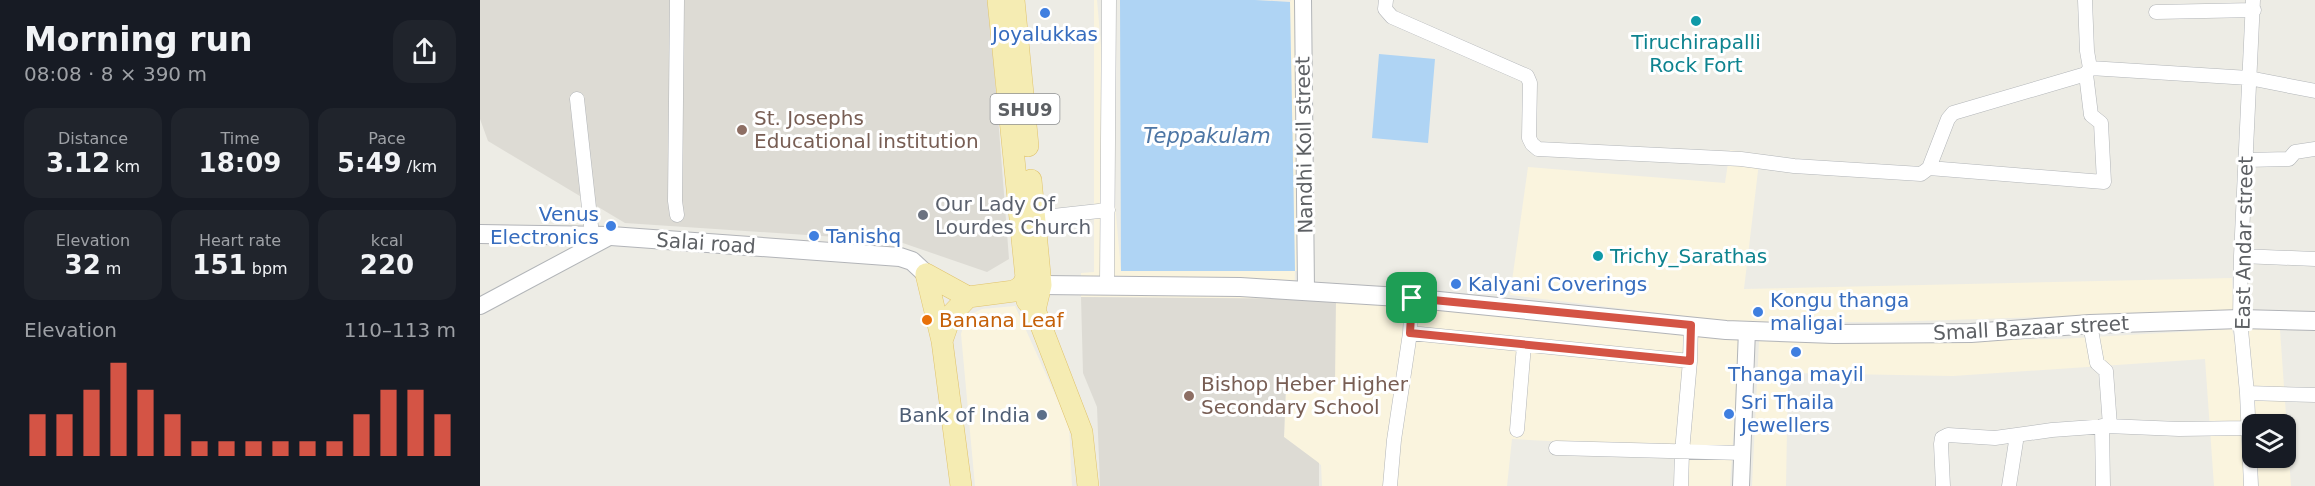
<!DOCTYPE html>
<html lang="en">
<head>
<meta charset="utf-8">
<style>
  body { margin:0; font-family:"DejaVu Sans",sans-serif; background:#20242c; color:#f1f3f6; height:100vh; display:flex; flex-direction:column; font-size:22px; white-space:nowrap }
  * { box-sizing:border-box; margin:0 }
  p { font-size:20px; color:#9ea1a6 }
  .icon { flex:none; width:33px; height:33px; fill:none; stroke:currentColor; stroke-width:2; stroke-linecap:round; stroke-linejoin:round }
  .map { position:relative; flex:1; overflow:hidden }
  .side { display:flex; flex-direction:column; background:#171b24; width:480px }
  .side>* { flex:none }
  .tools { position:absolute; left:1762px; top:414px; display:grid; gap:12px }
  .tools a { display:grid; place-items:center; width:54px; height:54px; border-radius:12px; background:#171b24; box-shadow:0 2px 4px #0004; font-size:30px }
  .pin { position:absolute; display:grid; place-items:center; width:51px; height:51px; color:#fff; margin:-26px; border-radius:12px; box-shadow:0 3px 9px #0006 }
  .round { display:grid; place-items:center; flex:none; width:63px; height:63px; border-radius:18px; background:#20242c }
  .overview { display:flex; align-items:center; justify-content:space-between; height:102px; padding:0 24px }
  h1 { font-size:33px; font-weight:800; line-height:45px }
  .figures { display:grid; grid-template-columns:repeat(3,1fr); gap:9px; height:102px; padding:6px 24px }
  .figures div { display:grid; align-content:center; border-radius:15px; background:#20242c; text-align:center }
  .figures b { font-size:26px; font-weight:800 }
  .figures small { font-size:16px; font-weight:400 }
  .figures p { font-size:16px }
  .chart { height:168px; padding:12px 24px }
  .chart p { display:flex; justify-content:space-between }
  .chart svg { width:100%; height:108px; margin-top:6px; stroke:#d45445; stroke-width:6 }
  main { display:flex; flex:1; min-height:0 }
  .map>svg:first-child { display:block }
  .commercial { fill:#faf4de }
  .education { fill:#dddbd4 }
  .water { fill:#afd4f4 }
  .lines { fill:none; stroke-linecap:round; stroke-linejoin:round }
  .minor-casing { stroke:#b2b5b8; stroke-width:15 }
  .tertiary-casing { stroke:#b2b5b8; stroke-width:18 }
  .secondary-casing { stroke:#b2b4b8; stroke-width:20 }
  .primary-casing { stroke:#e0c36c; stroke-width:22 }
  .minor { stroke:#fff; stroke-width:14 }
  .tertiary { stroke:#fff; stroke-width:16 }
  .secondary { stroke:#fff; stroke-width:18 }
  .primary { stroke:#f5ecb3; stroke-width:21 }
  .route-casing { stroke:#fff; stroke-width:12 }
  .route { stroke:#d45445; stroke-width:8 }
  .shop-dot { fill:#3f7fe0; stroke:#fff; stroke-width:2 }
  .culture-dot { fill:#0f9aa8; stroke:#fff; stroke-width:2 }
  .education-dot { fill:#8d6e63; stroke:#fff; stroke-width:2 }
  .worship-dot { fill:#6b7280; stroke:#fff; stroke-width:2 }
  .food-dot { fill:#e8710a; stroke:#fff; stroke-width:2 }
  .service-dot { fill:#5c6f8a; stroke:#fff; stroke-width:2 }
  .labels { text-anchor:middle; dominant-baseline:central; stroke-width:6; stroke-linejoin:round; paint-order:stroke }
  .shield { fill:#fff; stroke:#8e9092; stroke-width:1.5 }
  .shield-label { font-size:18px; font-weight:bold; fill:#5d6064 }
  .shop-label { font-size:20px; fill:#366cbe; stroke:#fff; text-anchor:start }
  .culture-label { font-size:20px; fill:#0d838f; stroke:#fff }
  .education-label { font-size:20px; fill:#785e54; stroke:#fff; text-anchor:start }
  .street-label { font-size:20px; fill:#5d6064; stroke:#fff }
  .worship-label { font-size:20px; fill:#5b616d; stroke:#fff; text-anchor:start }
  .food-label { font-size:20px; fill:#c56008; stroke:#fff; text-anchor:start }
  .service-label { font-size:20px; fill:#4e5e75; stroke:#fff; text-anchor:end }
  .water-label { font-size:21px; font-style:italic; fill:#4d76a5; stroke:#fff }
</style>
</head>
<body>
<main>
<section class="side">
<div class="overview"><div><h1>Morning run</h1><p>08:08 · 8 × 390 m</p></div><a class="round"><svg class="icon" aria-label="share" viewBox="0 0 24 24"><path d="M12 15V3M7 8l5-5 5 5M5 13v7h14v-7"/></svg></a></div>
<div class="figures">
<div><p>Distance</p><b>3.12<small> km</small></b></div>
<div><p>Time</p><b>18:09</b></div>
<div><p>Pace</p><b>5:49<small> /km</small></b></div>
</div>
<div class="figures">
<div><p>Elevation</p><b>32<small> m</small></b></div>
<div><p>Heart rate</p><b>151<small> bpm</small></b></div>
<div><p>kcal</p><b>220</b></div>
</div>
<div class="chart"><p><span>Elevation</span>110–113 m</p>
<svg viewBox="0 0 160 44" preserveAspectRatio="none"><path d="M5 44V27M15 44V27M25 44V17M35 44V6M45 44V17M55 44V27M65 44V38M75 44V38M85 44V38M95 44V38M105 44V38M115 44V38M125 44V27M135 44V17M145 44V17M155 44V27"/></svg>
</div>
</section>
<div class="map">
<svg width="1835" height="486" viewBox="0 0 1835 486">
  <rect width="100%" height="100%" fill="#edece5"/>
  <!-- commercial -->
  <path class="commercial" d="M 614,0 L 617,0 L 641,271 L 815,270 L 810,2 L 811,0 L 830,0 L 831,271 L 815,271 L 814,299 L 601,297 L 601,273 L 614,272 Z
    M 1250,150 L 1280,154 L 1264,289 L 1752,278 L 1753,311 L 1406,322 L 1253,322 L 1030,295 L 1048,167 L 1245,183 Z
    M 856,299 L 1260,336 L 1250,486 L 1197,486 L 1200,448 L 1032,439 L 1027,486 L 842,486 L 841,465 L 804,437 L 806,385 Z
    M 535,306 L 589,425 L 592,486 L 495,486 L 481,334 L 486,317 L 502,309 Z
    M 1768,327 L 1800,330 L 1811,486 L 1779,486 L 1777,458 L 1806,458 L 1806,424 L 1775,424 Z
    M 1752,329 L 1758,357 L 1764,486 L 1734,486 L 1725,359 L 1473,376 L 1308,373 L 1306,486 L 1272,486 L 1279,341 L 1579,339 Z"/>
  <!-- education -->
  <path class="education" d="M 0,0 L 509,0 L 529,259 L 507,272 L 417,241 L 145,223 L 8,141 L 0,119 Z
    M 601,297 L 856,299 L 855,383 L 806,385 L 804,437 L 839,463 L 839,486 L 620,486 L 617,407 L 603,373 Z"/>
  <!-- water -->
  <path class="water" d="M 640,0 L 775,0 L 810,2 L 815,271 L 641,271 Z
    M 899,54 L 955,59 L 948,143 L 892,138 Z"/>
  <g class="lines">
    <defs>
      <path id="minor" d="M 197,0 L 195,201 L 197,215
        M 906,0 L 905,9 L 912,17 L 1047,76 L 1050,83 L 1049,138 L 1052,144 L 1058,149 L 1261,159 L 1314,166 L 1441,174 L 1449,168 L 1468,119 L 1473,113 L 1606,74 L 1610,68
        M 1605,0 L 1607,51 L 1610,68
        M 1676,12 L 1774,10
        M 1610,68 L 1769,78 L 1835,91
        M 97,99 L 112,235
        M 1766,160 L 1809,159 L 1815,152 L 1835,149
        M 1449,168 L 1624,182 L 1621,123 L 1611,115 L 1606,74
        M 555,218 L 628,210
        M 1761,256 L 1835,259
        M 627,284 L 629,0
        M 932,298 L 930,333 L 1210,361 L 1211,325
        M 1610,324 L 1617,363 L 1626,371 L 1630,426
        M 1767,393 L 1835,395
        M 1622,426 L 1623,486
        M 1037,430 L 1044,345
        M 1076,448 L 1263,453
        M 910,486 L 914,440 L 930,333
        M 1201,486 L 1202,452 L 1210,361
        M 1463,486 L 1461,444 L 1462,438 L 1468,435 L 1515,438 L 1572,430 L 1627,426 L 1699,429 L 1767,428
        M 1529,486 L 1537,435
        M 1771,486 L 1767,393 L 1760,319 L 1761,256 L 1773,0"/>
      <path id="tertiary" d="M 823,0 L 826,291
        M 0,306 L 131,236
        M 1261,486 L 1267,330"/>
      <path id="secondary" d="M 0,234 L 131,236 L 420,257 L 432,261 L 446,274
        M 561,285 L 760,287 L 919,297 L 1246,330 L 1354,334 L 1491,333 L 1610,324 L 1760,319 L 1835,321"/>
      <path id="primary" d="M 534,0 L 548,146
        M 551,180 L 561,285 L 555,310
        M 446,274 L 488,297 L 534,291 L 542,286 L 546,278 L 518,0
        M 446,274 L 462,341 L 481,486
        M 547,301 L 555,310 L 602,432 L 608,486
        M 462,341 L 471,315 L 488,297"/>
    </defs>
    <!-- minor casing -->
    <use href="#minor" class="minor-casing"/>
    <!-- tertiary casing -->
    <use href="#tertiary" class="tertiary-casing"/>
    <!-- secondary casing -->
    <use href="#secondary" class="secondary-casing"/>
    <!-- primary casing -->
    <use href="#primary" class="primary-casing"/>
    <!-- minor -->
    <use href="#minor" class="minor"/>
    <!-- tertiary -->
    <use href="#tertiary" class="tertiary"/>
    <!-- secondary -->
    <use href="#secondary" class="secondary"/>
    <!-- primary -->
    <use href="#primary" class="primary"/>
  </g>
  <g class="lines">
    <defs>
      <path id="route" d="M 932,298 L 1211,325 L 1210,361 L 930,333 Z"/>
    </defs>
    <!-- route casing -->
    <use href="#route" class="route-casing"/>
    <!-- route -->
    <use href="#route" class="route"/>
  </g>
  <!-- markers -->
  <g class="shop-dot">
    <circle cx="565" cy="13" r="6"/>
    <circle cx="131" cy="226" r="6"/>
    <circle cx="334" cy="236" r="6"/>
    <circle cx="976" cy="284" r="6"/>
    <circle cx="1278" cy="312" r="6"/>
    <circle cx="1316" cy="352" r="6"/>
    <circle cx="1249" cy="414" r="6"/>
  </g>
  <g class="culture-dot">
    <circle cx="1216" cy="21" r="6"/>
    <circle cx="1118" cy="256" r="6"/>
  </g>
  <g class="education-dot">
    <circle cx="262" cy="130" r="6"/>
    <circle cx="709" cy="396" r="6"/>
  </g>
  <circle class="worship-dot" cx="443" cy="215" r="6"/>
  <circle class="food-dot" cx="447" cy="320" r="6"/>
  <circle class="service-dot" cx="562" cy="415" r="6"/>
  <g class="labels">
    <!-- shield labels -->
    <rect class="shield" x="510.5" y="94" width="69" height="30" rx="4.5"/>
    <g class="shield-label">
      <text x="545" y="109">SHU9</text>
    </g>
    <!-- shop labels -->
    <g class="shop-label">
      <text x="565" y="34" text-anchor="middle">Joyalukkas</text>
      <text x="119" y="214" text-anchor="end">Venus<tspan x="119" dy="23">Electronics</tspan></text>
      <text x="346" y="236">Tanishq</text>
      <text x="988" y="284">Kalyani Coverings</text>
      <text x="1290" y="300">Kongu thanga<tspan x="1290" dy="23">maligai</tspan></text>
      <text x="1316" y="374" text-anchor="middle">Thanga mayil</text>
      <text x="1261" y="402">Sri Thaila<tspan x="1261" dy="23">Jewellers</tspan></text>
    </g>
    <!-- culture labels -->
    <g class="culture-label">
      <text x="1216" y="42">Tiruchirapalli<tspan x="1216" dy="23">Rock Fort</tspan></text>
      <text x="1130" y="256" text-anchor="start">Trichy_Sarathas</text>
    </g>
    <!-- education labels -->
    <g class="education-label">
      <text x="274" y="118">St. Josephs<tspan x="274" dy="23">Educational institution</tspan></text>
      <text x="721" y="384">Bishop Heber Higher<tspan x="721" dy="23">Secondary School</tspan></text>
    </g>
    <!-- street labels -->
    <g class="street-label">
      <text transform="translate(824 145) rotate(-91)">Nandhi Koil street</text>
      <text transform="translate(226 243) rotate(4)">Salai road</text>
      <text transform="translate(1764 243) rotate(-89)">East Andar street</text>
      <text transform="translate(1551 328) rotate(-3)">Small Bazaar street</text>
    </g>
    <!-- worship labels -->
    <g class="worship-label">
      <text x="455" y="204">Our Lady Of<tspan x="455" dy="23">Lourdes Church</tspan></text>
    </g>
    <!-- food labels -->
    <g class="food-label">
      <text x="459" y="320">Banana Leaf</text>
    </g>
    <!-- service labels -->
    <g class="service-label">
      <text x="550" y="415">Bank of India</text>
    </g>
    <!-- water labels -->
    <g class="water-label">
      <text x="727" y="136">Teppakulam</text>
    </g>
  </g>
</svg>
<div class="tools">
<a><svg class="icon" aria-label="layers" viewBox="0 0 24 24"><path d="M12 4l9 5-9 5-9-5zM3 14l9 5 9-5"/></svg></a>
</div>
<div class="pin" style="left:932px;top:298px;background:#1e9e55"><svg class="icon" aria-label="arrive" viewBox="0 0 24 24"><path d="M6 21V4h12l-3 4 3 4H6"/></svg></div>
</div>
</main>
</body>
</html>
